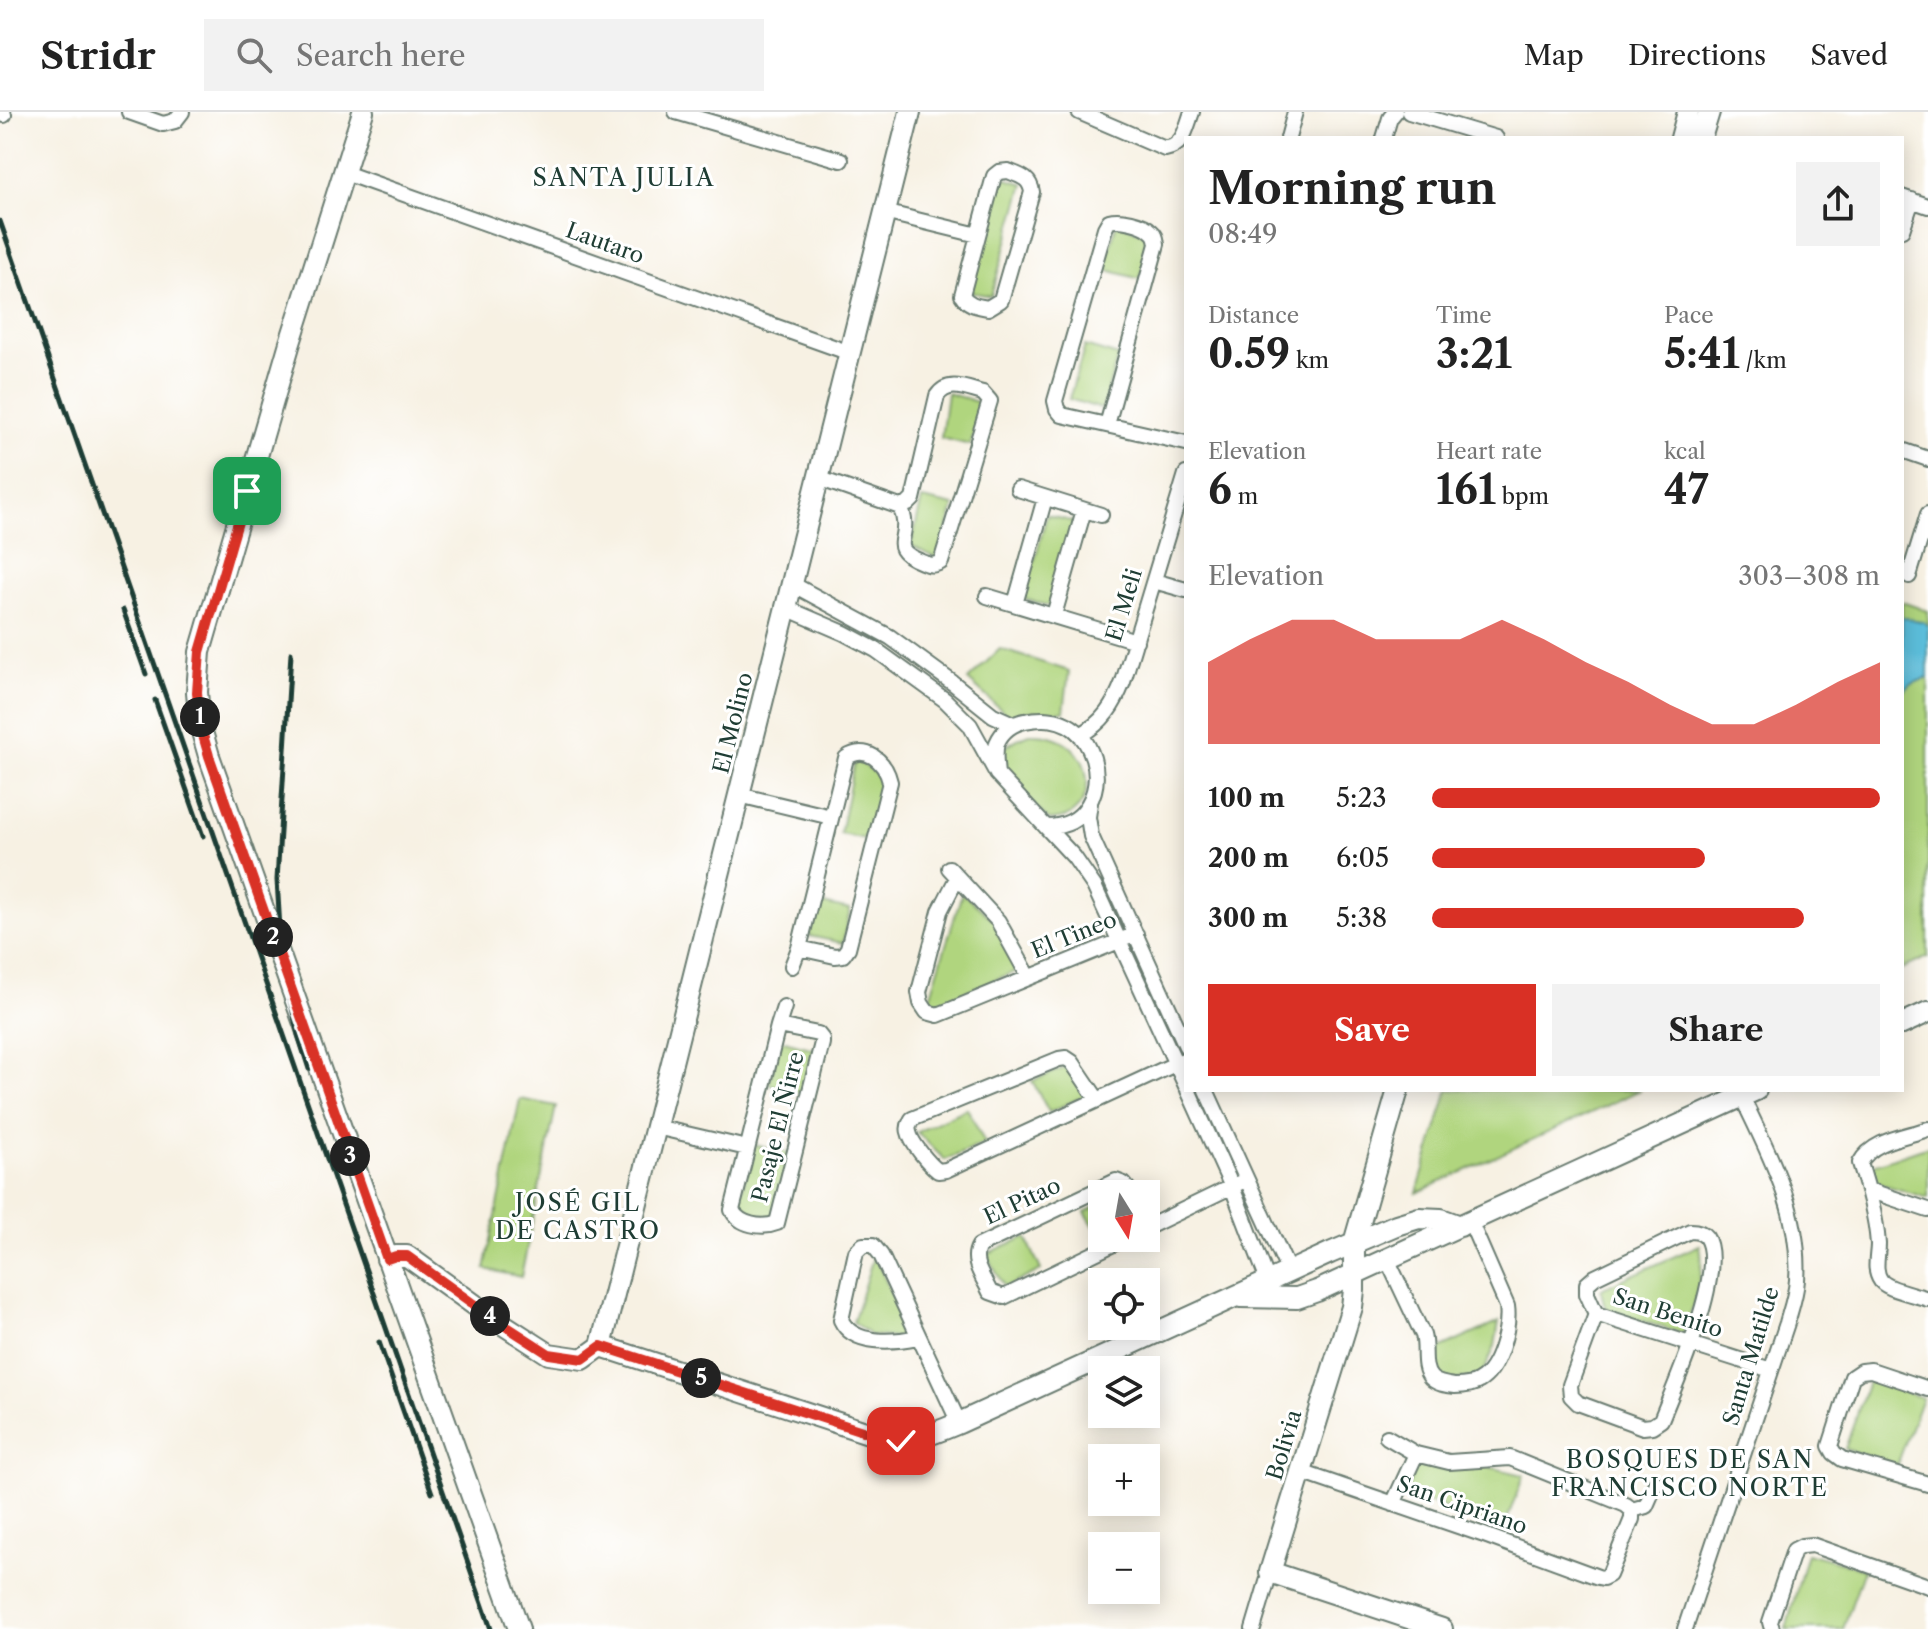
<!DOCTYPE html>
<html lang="en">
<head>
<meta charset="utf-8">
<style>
  body { margin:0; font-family:"Libre Caslon Text",serif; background:#f2f2f2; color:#222; height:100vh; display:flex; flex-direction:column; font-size:30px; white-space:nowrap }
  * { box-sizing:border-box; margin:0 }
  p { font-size:26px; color:#767676 }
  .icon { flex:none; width:44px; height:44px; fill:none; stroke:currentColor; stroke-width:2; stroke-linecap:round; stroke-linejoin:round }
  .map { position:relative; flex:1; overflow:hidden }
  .details { position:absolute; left:1184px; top:24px; width:720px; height:956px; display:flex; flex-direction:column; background:#fff; border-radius:0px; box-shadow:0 4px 20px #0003 }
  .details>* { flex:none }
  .needle { width:52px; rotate:169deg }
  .controls { position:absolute; left:1088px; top:1068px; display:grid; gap:16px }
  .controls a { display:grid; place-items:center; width:72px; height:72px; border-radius:0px; background:#fff; box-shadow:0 4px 20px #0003; font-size:40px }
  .pin { position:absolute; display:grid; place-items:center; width:68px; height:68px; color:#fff; margin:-34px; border-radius:16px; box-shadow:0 4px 12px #0006 }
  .km { position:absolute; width:40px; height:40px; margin:-20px; border-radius:50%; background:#222; color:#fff; font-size:22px; line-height:40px; text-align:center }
  .round { display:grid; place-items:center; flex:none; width:84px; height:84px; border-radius:0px; background:#f2f2f2 }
  .summary { display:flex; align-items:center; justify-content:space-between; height:136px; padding:0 24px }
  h1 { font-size:44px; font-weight:800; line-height:60px }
  .metrics { display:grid; grid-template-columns:repeat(3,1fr); gap:12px; height:136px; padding:8px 24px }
  .metrics div { display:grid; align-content:center }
  .metrics b { font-size:40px; font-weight:800 }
  .metrics small { font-size:22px; font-weight:400 }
  .metrics p { font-size:22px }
  .chart { height:224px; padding:16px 24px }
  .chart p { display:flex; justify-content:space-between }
  .chart svg { width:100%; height:144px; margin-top:8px; fill:#d93025; opacity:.7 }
  .button { display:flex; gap:16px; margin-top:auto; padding:16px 24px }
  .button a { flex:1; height:92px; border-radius:0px; background:#d93025; color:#fff; font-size:32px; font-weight:800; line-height:92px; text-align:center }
  .button a+a { background:#f2f2f2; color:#222 }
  ul { padding:0 24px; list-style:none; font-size:26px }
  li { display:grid; grid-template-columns:128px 96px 1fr; align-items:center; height:60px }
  li i { height:20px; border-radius:10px; background:#d93025 }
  header { display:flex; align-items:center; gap:48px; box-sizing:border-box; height:112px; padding:0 40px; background:#fff; border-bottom:2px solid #e0e0e0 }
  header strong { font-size:38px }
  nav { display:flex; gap:44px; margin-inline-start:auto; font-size:28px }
  .search { width:560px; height:72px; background:#f2f2f2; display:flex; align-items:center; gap:20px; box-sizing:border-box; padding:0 28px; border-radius:0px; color:#767676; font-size:30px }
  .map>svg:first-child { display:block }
  .green { fill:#b0d57e; stroke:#688959; stroke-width:2 }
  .water { fill:#5cbedb; stroke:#3e7e88; stroke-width:2 }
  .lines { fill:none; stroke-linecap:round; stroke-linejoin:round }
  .street-casing { stroke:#6b7c71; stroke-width:18 }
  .secondary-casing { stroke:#6b7c71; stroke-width:24 }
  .street { stroke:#fff; stroke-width:14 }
  .secondary { stroke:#fff; stroke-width:20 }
  .rail { stroke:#1f3d34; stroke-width:5 }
  .route-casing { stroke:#fff; stroke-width:16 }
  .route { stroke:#d93025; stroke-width:10 }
  .labels { text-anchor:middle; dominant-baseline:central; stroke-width:6; stroke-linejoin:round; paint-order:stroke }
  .street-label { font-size:22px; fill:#1f3d34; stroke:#fff }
  .neighbourhood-label { font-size:24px; letter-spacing:2px; fill:#1f3d34; stroke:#fff }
</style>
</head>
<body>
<header>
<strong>Stridr</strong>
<div class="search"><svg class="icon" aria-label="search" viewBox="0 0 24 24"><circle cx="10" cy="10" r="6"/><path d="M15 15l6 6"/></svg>Search here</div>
<nav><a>Map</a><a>Directions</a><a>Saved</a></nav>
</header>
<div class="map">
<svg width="1928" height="1517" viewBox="0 0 1928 1517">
  <rect width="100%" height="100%" fill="#fff"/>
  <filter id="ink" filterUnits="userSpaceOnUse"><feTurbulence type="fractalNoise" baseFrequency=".0125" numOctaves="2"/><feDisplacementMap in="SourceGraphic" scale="16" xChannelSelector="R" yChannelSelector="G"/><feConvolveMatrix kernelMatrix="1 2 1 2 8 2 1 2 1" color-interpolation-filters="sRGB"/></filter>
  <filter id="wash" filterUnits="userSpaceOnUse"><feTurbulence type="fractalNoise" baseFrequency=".006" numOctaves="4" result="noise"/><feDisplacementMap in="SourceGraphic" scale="32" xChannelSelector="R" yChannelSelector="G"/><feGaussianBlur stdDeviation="1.8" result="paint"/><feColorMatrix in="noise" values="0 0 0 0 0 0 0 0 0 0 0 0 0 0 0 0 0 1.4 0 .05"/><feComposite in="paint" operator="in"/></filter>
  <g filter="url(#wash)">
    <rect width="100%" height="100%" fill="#f7f1e3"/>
    <!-- green -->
    <path class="green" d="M 1001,65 L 1024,72 L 991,184 L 971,180 Z
      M 1117,111 L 1153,125 L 1140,167 L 1104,157 Z
      M 1085,234 L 1118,244 L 1102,297 L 1069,287 Z
      M 947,281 L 984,292 L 970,333 L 941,326 Z
      M 922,387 L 954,394 L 939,447 L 911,434 Z
      M 1047,403 L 1074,410 L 1051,494 L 1024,487 Z
      M 1902,490 L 1928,499 L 1928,845 L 1902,857 Z
      M 1000,537 L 1069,559 L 1064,599 C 1042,601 1031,596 1008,604 L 968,568 Z
      M 1030,622 C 1102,620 1103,709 1049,708 C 1035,693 988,655 1007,634 C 1013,628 1022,625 1030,622 Z
      M 855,647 L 888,670 L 871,728 L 840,722 Z
      M 962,781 L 996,810 L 1017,859 L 927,895 Z
      M 818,791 L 850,798 L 843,831 L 809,824 Z
      M 781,928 L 814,937 L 802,981 L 769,972 Z
      M 1072,953 L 1087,983 L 1049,1000 L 1032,969 Z
      M 1448,978 L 1640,978 L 1417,1081 Z
      M 520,987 L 556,994 L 521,1165 L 485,1157 Z
      M 967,996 L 985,1031 L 945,1048 L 917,1020 Z
      M 754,1033 L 790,1041 L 773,1106 L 737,1097 Z
      M 1928,1034 L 1928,1086 L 1878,1071 L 1873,1064 L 1871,1057 L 1876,1052 Z
      M 1102,1091 L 1102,1126 L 1108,1126 L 1103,1128 L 1085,1100 Z
      M 1026,1125 L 1041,1158 L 1005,1176 L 986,1142 Z
      M 1700,1133 C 1706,1164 1693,1193 1683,1222 L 1608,1198 L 1604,1192 L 1601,1178 L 1605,1175 Z
      M 874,1142 L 908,1219 L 896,1226 L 870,1223 L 853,1210 Z
      M 1499,1210 L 1495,1234 L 1482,1264 L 1451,1269 L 1434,1262 L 1433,1257 L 1435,1239 Z
      M 1869,1267 L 1922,1286 L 1897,1353 L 1845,1337 Z
      M 1417,1349 L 1465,1356 L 1489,1355 L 1524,1363 L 1504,1415 L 1406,1383 Z
      M 1807,1441 L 1864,1457 L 1843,1517 L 1786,1517 Z"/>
    <!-- water -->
    <path class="water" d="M 1902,505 L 1924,510 L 1928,515 L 1928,565 L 1910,573 L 1902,580 Z"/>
  </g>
  <g filter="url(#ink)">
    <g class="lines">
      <defs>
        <path id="street" d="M 3,0 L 4,3
          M 129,0 L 163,12 L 175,9 L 182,0
          M 676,0 L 841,48
          M 1079,0 L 1165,37 C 1184,34 1186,16 1192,0
          M 1409,0 L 1496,26
          M 1288,26 L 1295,0
          M 1384,26 L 1390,6 L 1395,0
          M 1008,59 C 1021,64 1030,66 1032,80 L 1001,188 L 988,196 C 977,194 968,193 962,183 L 994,64 L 999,60 Z
          M 345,61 L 850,241
          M 1902,85 L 1928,94
          M 884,100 L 978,123
          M 1902,118 L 1912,88
          M 1107,313 L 1157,132 C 1156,126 1156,123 1151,119 C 1143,111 1120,106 1109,109 L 1105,116 L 1055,289 L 1057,297 L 1062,303 L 1186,331
          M 1902,338 L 1928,347
          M 818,366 L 900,395 L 908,392 L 913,387 L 937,284 C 948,267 967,277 983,281 L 990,289 L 941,450 C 933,454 930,453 922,450 C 883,435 915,425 900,395
          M 1018,377 L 1101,403
          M 1909,464 L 1928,402
          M 1154,469 L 1186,478
          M 792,472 L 890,525 L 953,571 L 993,603 L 1013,612
          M 987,484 L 1136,529
          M 1015,492 L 1045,386
          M 786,496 L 844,521 L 876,538 L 945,588 L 970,613 L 997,662 L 1046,715 C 1064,715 1079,709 1088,693 C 1097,678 1098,663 1093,646 C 1082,613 1057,602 1025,609 C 1013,611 1002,619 997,631 C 994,641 996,652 997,662
          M 1054,503 L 1084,398
          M 1080,623 C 1103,611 1114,593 1123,570 L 1186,362
          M 739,683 L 831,705
          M 1090,691 L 1088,705 L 1091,724 L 1186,934
          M 1046,715 L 1074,745 L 1094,774 L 1186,974
          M 949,756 L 998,809 L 1029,865
          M 957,766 L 940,799 L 919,880 L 921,891 L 927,900 L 938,903 L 1136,822
          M 792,854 L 799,836 L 846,646 C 866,632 885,649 890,670 L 848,836 L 843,843 L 835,844 L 799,836
          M 778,914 L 818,922 L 822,927 L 822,931 L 777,1111 C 762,1117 739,1113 732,1098 L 778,914 L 784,895
          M 1188,978 L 1232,1075 L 1268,1169
          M 1206,978 L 1289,1160
          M 1097,987 L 1072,950 L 1066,946 L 1059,947 L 912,1007 C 910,1011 907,1014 909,1020 C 911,1031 929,1052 938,1059 L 946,1058 L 1186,947
          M 656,1015 L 747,1036
          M 1928,1017 C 1905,1025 1872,1028 1860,1051 C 1868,1077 1876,1104 1878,1132 C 1878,1144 1873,1158 1881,1169 C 1889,1178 1916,1183 1928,1187
          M 1868,1078 L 1928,1098
          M 1146,1116 L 1239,1071
          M 1690,1119 C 1696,1119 1702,1120 1706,1125 C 1727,1157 1675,1273 1661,1308 L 1652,1314 L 1643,1315 L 1578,1291 L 1571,1284 L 1570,1273 L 1596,1202 L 1587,1182 L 1587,1172 L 1595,1165 Z
          M 1126,1126 L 1004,1185 L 990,1180 C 983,1165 970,1149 979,1134 L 1116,1069 L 1124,1072 L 1132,1082
          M 1387,1147 L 1423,1223 C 1427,1236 1421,1255 1431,1266 C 1437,1272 1447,1273 1455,1274 C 1462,1274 1473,1273 1479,1269 C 1499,1258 1510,1215 1507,1194 L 1470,1109
          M 1596,1202 L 1771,1258
          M 918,1225 C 894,1230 853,1234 841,1208 L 856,1140 L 863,1133 L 873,1133 L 881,1143 L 959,1311
          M 1928,1277 L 1871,1258 L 1861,1259 L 1852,1265 L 1830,1334 L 1834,1341 L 1842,1347 L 1928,1372
          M 1301,1360 L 1484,1423 L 1598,1465 L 1603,1466 L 1609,1463 L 1632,1407 L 1632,1398 L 1626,1393 L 1510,1346 L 1449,1350 L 1416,1342 L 1387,1325
          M 1393,1392 L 1416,1342
          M 1632,1398 L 1646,1394 L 1656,1371
          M 1253,1517 L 1270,1460
          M 1685,1517 L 1787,1211 C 1791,1197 1796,1183 1797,1168 C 1802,1100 1767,1038 1739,979
          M 1772,1517 L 1770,1510 L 1794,1438 L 1802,1434 L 1812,1433 L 1928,1474"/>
        <path id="secondary" d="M 363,0 L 289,234 L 200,540 L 197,580 L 200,613 L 209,644 L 519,1517
          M 1681,26 L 1688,0
          M 1701,26 L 1709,0
          M 1902,912 L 1928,900
          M 1398,978 L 1354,1131 L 1354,1178 L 1352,1195 L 1270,1460 L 1442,1517
          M 387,1147 L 396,1144 L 407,1144 L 490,1204 L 549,1242 L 583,1247 L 601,1234 L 887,1327 C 913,1331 935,1321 959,1311 L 1330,1141 L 1396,1113 L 1419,1106 L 1441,1107 L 1460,1114
          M 1241,1185 L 1297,1186 L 1317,1179 L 1756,978
          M 601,1234 L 910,0"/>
      </defs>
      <!-- street casing -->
      <use href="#street" class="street-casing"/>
      <!-- secondary casing -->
      <use href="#secondary" class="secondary-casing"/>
      <!-- street -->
      <use href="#street" class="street"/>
      <!-- secondary -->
      <use href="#secondary" class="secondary"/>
      <!-- rail -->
      <path class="rail" d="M 0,109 L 491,1517
        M 123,498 L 146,562
        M 291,541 L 277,768 L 282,849 L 298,923 L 309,957
        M 155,588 L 203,724
        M 379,1230 L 432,1381"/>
    </g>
  </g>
  <g class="lines" filter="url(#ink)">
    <defs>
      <path id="route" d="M 247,379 L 200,540 L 197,580 L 200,613 L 209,644 L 387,1147 L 396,1144 L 407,1144 L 490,1204 L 549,1242 L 583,1247 L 601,1234 L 887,1327 L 901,1329"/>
    </defs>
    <!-- route casing -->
    <use href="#route" class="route-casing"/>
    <!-- route -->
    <use href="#route" class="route"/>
  </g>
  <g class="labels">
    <!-- street labels -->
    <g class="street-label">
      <text transform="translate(605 131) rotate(20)">Lautaro</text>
      <text transform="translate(1124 493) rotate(-73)">El Meli</text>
      <text transform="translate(733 611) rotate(-76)">El Molino</text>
      <text transform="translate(1074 823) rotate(-22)">El Tineo</text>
      <text transform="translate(778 1015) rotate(-76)">Pasaje El Ñirre</text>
      <text transform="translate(1022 1089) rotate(-25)">El Pitao</text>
      <text transform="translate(1668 1201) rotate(18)">San Benito</text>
      <text transform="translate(1751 1244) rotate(-73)">Santa Matilde</text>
      <text transform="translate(1284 1333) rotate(-73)">Bolivia</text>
      <text transform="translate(1462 1393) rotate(19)">San Cipriano</text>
    </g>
    <!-- neighbourhood labels -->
    <g class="neighbourhood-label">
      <text x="624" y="65">SANTA JULIA</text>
      <text x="578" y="1090">JOSÉ GIL<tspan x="578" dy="28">DE CASTRO</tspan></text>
      <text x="1690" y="1347">BOSQUES DE SAN<tspan x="1690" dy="28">FRANCISCO NORTE</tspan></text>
    </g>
  </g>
</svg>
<div class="controls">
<a><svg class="needle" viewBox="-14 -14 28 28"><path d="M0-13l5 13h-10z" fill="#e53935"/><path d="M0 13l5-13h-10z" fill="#767676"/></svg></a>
<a><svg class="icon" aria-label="locate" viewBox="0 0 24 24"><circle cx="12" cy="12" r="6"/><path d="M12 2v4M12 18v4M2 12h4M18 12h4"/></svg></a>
<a><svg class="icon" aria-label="layers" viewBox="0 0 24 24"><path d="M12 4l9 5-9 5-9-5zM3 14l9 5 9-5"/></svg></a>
<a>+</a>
<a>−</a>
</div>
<div class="pin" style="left:247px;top:379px;background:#1e9e55"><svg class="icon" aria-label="arrive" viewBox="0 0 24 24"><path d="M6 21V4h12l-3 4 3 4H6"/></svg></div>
<div class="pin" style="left:901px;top:1329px;background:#d93025"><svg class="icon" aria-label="check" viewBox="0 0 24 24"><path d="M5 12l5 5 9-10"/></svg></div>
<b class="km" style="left:200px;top:605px">1</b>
<b class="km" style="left:273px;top:825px">2</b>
<b class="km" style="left:350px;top:1044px">3</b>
<b class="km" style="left:490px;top:1204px">4</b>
<b class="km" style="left:701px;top:1266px">5</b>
<section class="details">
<div class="summary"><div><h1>Morning run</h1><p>08:49</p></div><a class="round"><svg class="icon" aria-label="share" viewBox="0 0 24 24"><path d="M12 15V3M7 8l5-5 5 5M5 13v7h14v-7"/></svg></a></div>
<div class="metrics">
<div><p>Distance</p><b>0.59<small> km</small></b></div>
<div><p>Time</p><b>3:21</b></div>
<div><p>Pace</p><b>5:41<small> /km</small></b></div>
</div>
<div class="metrics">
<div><p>Elevation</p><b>6<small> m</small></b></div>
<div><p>Heart rate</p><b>161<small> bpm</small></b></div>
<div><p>kcal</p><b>47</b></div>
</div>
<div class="chart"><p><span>Elevation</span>303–308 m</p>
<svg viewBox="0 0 160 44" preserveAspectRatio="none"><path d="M0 44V19L10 12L20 6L30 6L40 12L50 12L60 12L70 6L80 12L90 19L100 25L110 32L120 38L130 38L140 32L150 25L160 19V44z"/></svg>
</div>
<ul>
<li><b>100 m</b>5:23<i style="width:100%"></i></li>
<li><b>200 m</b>6:05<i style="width:61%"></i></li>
<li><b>300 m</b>5:38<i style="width:83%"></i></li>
</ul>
<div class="button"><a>Save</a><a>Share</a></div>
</section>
</div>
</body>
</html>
